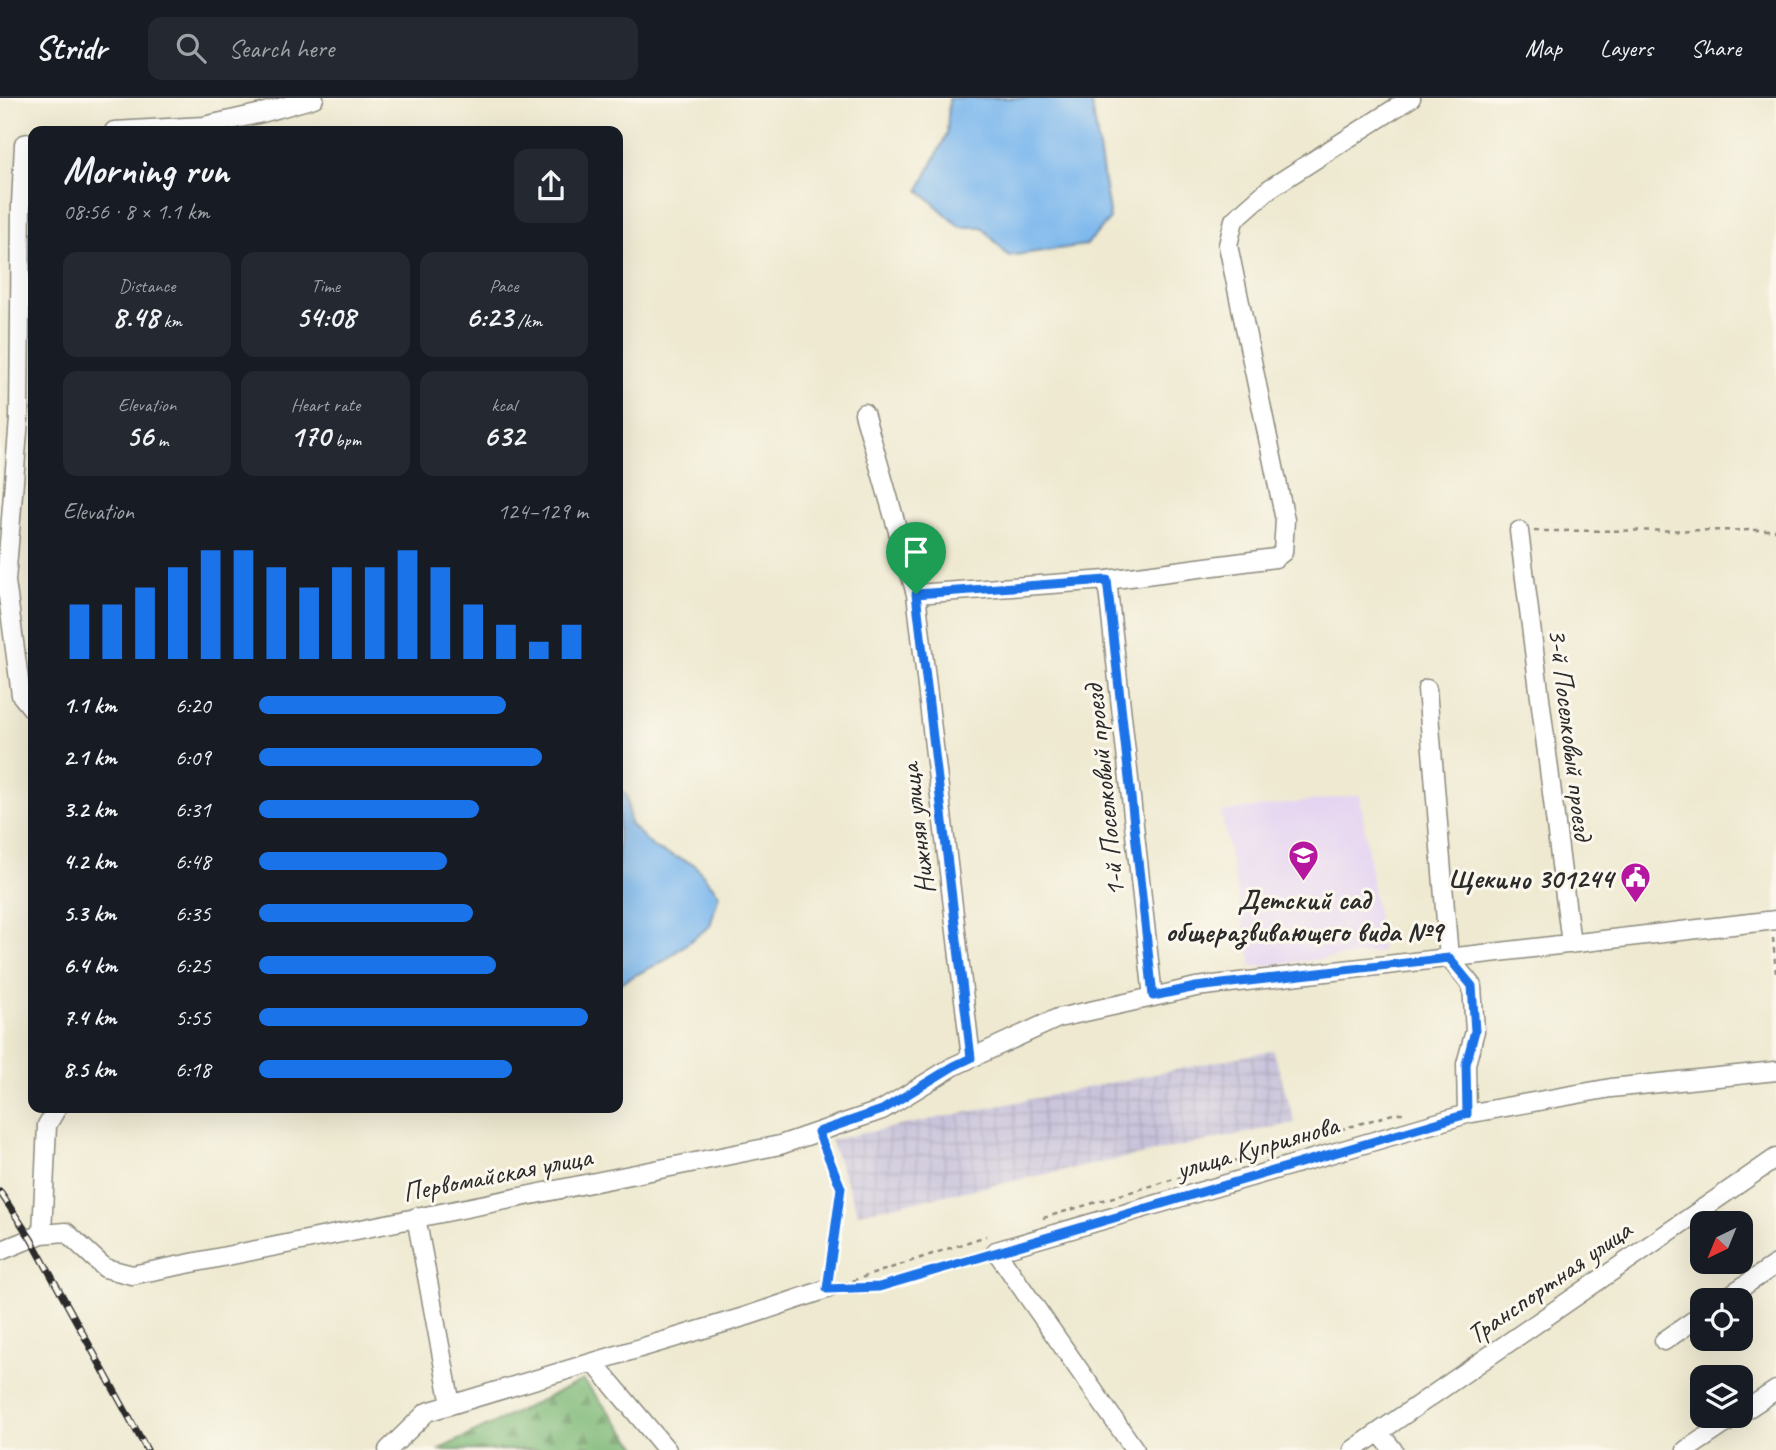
<!DOCTYPE html>
<html lang="en">
<head>
<meta charset="utf-8">
<style>
  body { margin:0; font-family:Caveat,sans-serif; background:#242831; color:#f1f3f6; height:100vh; display:flex; flex-direction:column; font-size:26px; white-space:nowrap }
  * { box-sizing:border-box; margin:0 }
  p { font-size:23px; color:#9ea1a6 }
  .icon { flex:none; width:38px; height:38px; fill:none; stroke:currentColor; stroke-width:2; stroke-linecap:round; stroke-linejoin:round }
  .map { position:relative; flex:1; overflow:hidden }
  .drawer { position:absolute; left:28px; top:28px; width:595px; height:987px; display:flex; flex-direction:column; background:#171b24; border-radius:14px; box-shadow:0 7px 28px #0002 }
  .drawer>* { flex:none }
  .needle { width:46px; rotate:223deg }
  .tools { position:absolute; left:1690px; top:1113px; display:grid; gap:14px }
  .tools a { display:grid; place-items:center; width:63px; height:63px; border-radius:14px; background:#171b24; box-shadow:0 7px 28px #0002; font-size:35px }
  .pin { position:absolute; display:grid; place-items:center; width:60px; height:60px; color:#fff; margin:-72px -30px; border-radius:50% 50% 50% 0; rotate:-45deg; box-shadow:0 0 7px #0007 }
  .pin .icon { rotate:45deg }
  .round { display:grid; place-items:center; flex:none; width:74px; height:74px; border-radius:14px; background:#242831 }
  .overview { display:flex; align-items:center; justify-content:space-between; height:119px; padding:0 35px }
  h1 { font-size:38px; font-weight:700; line-height:52px }
  .figures { display:grid; grid-template-columns:repeat(3,1fr); gap:10px; height:119px; padding:7px 35px }
  .figures div { display:grid; align-content:center; border-radius:14px; background:#242831; text-align:center }
  .figures b { font-size:30px; font-weight:700 }
  .figures small { font-size:19px; font-weight:400 }
  .figures p { font-size:19px }
  .chart { height:196px; padding:14px 35px }
  .chart p { display:flex; justify-content:space-between }
  .chart svg { width:100%; height:126px; margin-top:7px; stroke:#1a73e8; stroke-width:6 }
  ul { padding:0 35px; list-style:none; font-size:23px }
  li { display:grid; grid-template-columns:112px 84px 1fr; align-items:center; height:52px }
  li i { height:18px; border-radius:9px; background:#1a73e8 }
  header { display:flex; align-items:center; gap:42px; box-sizing:border-box; height:98px; padding:0 35px; background:#171b24; border-bottom:2px solid #363941 }
  header strong { font-size:33px }
  nav { display:flex; gap:38px; margin-inline-start:auto; font-size:24px }
  .search { width:490px; height:63px; background:#242831; display:flex; align-items:center; gap:18px; box-sizing:border-box; padding:0 24px; border-radius:14px; color:#9ea1a6; font-size:26px }
  .map>svg:first-child { display:block }
  .built { fill:#e4d3f2 }
  .industrial { fill:url(#industrial-grid) }
  .forest { fill:url(#forest-firs); stroke:#547250; stroke-width:2 }
  .water { fill:#7bb7ed; stroke:#53718c; stroke-width:2 }
  .lines { fill:none; stroke-linecap:round; stroke-linejoin:round }
  .minor-casing { stroke:#8c8a7e; stroke-width:21 }
  .path { stroke:#8c8a7e; stroke-width:2.5; stroke-dasharray:5 5; stroke-linecap:butt }
  .minor { stroke:#fff; stroke-width:18 }
  .rail-casing { stroke:#2b2b2b; stroke-width:7 }
  .rail { stroke:#fbf7ec; stroke-width:4.5; stroke-dasharray:13; stroke-linecap:butt }
  .route-casing { stroke:#fff; stroke-width:14 }
  .route { stroke:#1a73e8; stroke-width:9 }
  .labels { text-anchor:middle; dominant-baseline:central; stroke-width:6; stroke-linejoin:round; paint-order:stroke }
  .street-label { font-size:28px; fill:#2b2b2b; stroke:#fbf7ec }
  .poi-label { font-size:28px; font-weight:bold; fill:#2b2b2b; stroke:#fbf7ec; text-anchor:end }
</style>
</head>
<body>
<header>
<strong>Stridr</strong>
<div class="search"><svg class="icon" aria-label="search" viewBox="0 0 24 24"><circle cx="10" cy="10" r="6"/><path d="M15 15l6 6"/></svg>Search here</div>
<nav><a>Map</a><a>Layers</a><a>Share</a></nav>
</header>
<div class="map">
<svg width="1776" height="1352" viewBox="0 0 1776 1352">
  <defs>
    <pattern id="industrial-grid" width="8" height="8" patternUnits="userSpaceOnUse" patternTransform="scale(1.75)"><rect width="8" height="8" fill="#c6c0da"/><path d="M0 4h8M4 0v8" fill="none" stroke="#aaa5bb"/></pattern>
    <pattern id="forest-firs" width="22" height="20" patternUnits="userSpaceOnUse" patternTransform="scale(1.75)"><rect width="22" height="20" fill="#7db876"/><path d="M5 1l3.5 6h-7zM16 11l3.5 6h-7z" fill="#679661"/></pattern>
  </defs>
  <rect width="100%" height="100%" fill="#fbf7ec"/>
  <filter id="ink" filterUnits="userSpaceOnUse"><feTurbulence type="fractalNoise" baseFrequency=".0143" numOctaves="2"/><feDisplacementMap in="SourceGraphic" scale="14" xChannelSelector="R" yChannelSelector="G"/><feConvolveMatrix kernelMatrix="1 2 1 2 8 2 1 2 1" color-interpolation-filters="sRGB"/></filter>
  <filter id="wash" filterUnits="userSpaceOnUse"><feTurbulence type="fractalNoise" baseFrequency=".00686" numOctaves="4" result="noise"/><feDisplacementMap in="SourceGraphic" scale="28" xChannelSelector="R" yChannelSelector="G"/><feGaussianBlur stdDeviation="1.57" result="paint"/><feColorMatrix in="noise" values="0 0 0 0 0 0 0 0 0 0 0 0 0 0 0 0 0 1.4 0 .05"/><feComposite in="paint" operator="in"/></filter>
  <g filter="url(#wash)">
    <rect width="100%" height="100%" fill="#eee9d0"/>
    <!-- built -->
    <path class="built" d="M 1360,697 L 1382,854 L 1252,869 L 1221,714 Z"/>
    <!-- industrial -->
    <path class="industrial" d="M 1273,952 L 1295,1025 L 858,1115 L 830,1042 Z"/>
    <!-- forest -->
    <path class="forest" d="M 583,1282 L 640,1352 L 594,1352 L 585,1347 L 577,1352 L 438,1352 Z"/>
    <!-- water -->
    <path class="water" d="M 949,0 L 1091,0 L 1110,121 L 1086,147 L 1008,158 L 982,129 L 960,129 L 919,92 L 947,36 Z
      M 618,690 L 627,698 L 630,726 L 655,751 L 694,766 L 719,796 L 710,828 L 664,863 L 618,886 Z"/>
  </g>
  <g filter="url(#ink)">
    <g class="lines">
      <defs>
        <path id="minor" d="M 114,33 L 204,28 L 262,15 L 314,0
          M 33,44 L 24,46 L 21,106 L 19,321 L 6,483 L 21,597 L 33,612
          M 864,315 L 916,496 L 971,960
          M 1519,433 L 1571,846
          M 1107,482 L 1153,899
          M 916,496 L 1107,482 L 1275,460 L 1283,454 L 1285,422 L 1228,147 L 1234,122 L 1269,91 L 1411,0
          M 1427,591 L 1449,860 L 1472,888 L 1475,933 L 1466,966 L 1467,1016
          M 416,1119 L 451,1307
          M 42,1136 L 47,1027 L 57,1010
          M 0,1153 L 42,1136 L 66,1134 L 105,1170 L 132,1177 L 780,1047 L 882,1012 L 954,968 L 1058,920 L 1153,899 L 1196,889 L 1776,822
          M 1723,1202 L 1776,1166
          M 1664,1243 L 1703,1216
          M 594,1265 L 667,1352
          M 1741,1315 L 1776,1292
          M 1379,1334 L 1393,1352
          M 388,1352 L 427,1314 L 747,1218 L 827,1191
          M 1135,1352 L 996,1153 L 1467,1016 L 1611,990 L 1776,973
          M 1353,1352 L 1776,1060
          M 1686,1352 L 1737,1318"/>
      </defs>
      <!-- minor casing -->
      <use href="#minor" class="minor-casing"/>
      <!-- path -->
      <path class="path" d="M 1534,433 L 1776,432
        M 1773,840 L 1776,876
        M 824,1049 L 841,1090 L 830,1174
        M 1043,1120 L 1396,1015 L 1406,1015
        M 843,1186 L 986,1138
        M 844,1190 L 879,1189 L 980,1158"/>
      <!-- minor -->
      <use href="#minor" class="minor"/>
      <defs>
        <path id="rail" d="M 0,1094 L 31,1141 L 147,1352"/>
      </defs>
      <!-- rail casing -->
      <use href="#rail" class="rail-casing"/>
      <!-- rail -->
      <use href="#rail" class="rail"/>
    </g>
  </g>
  <g class="lines" filter="url(#ink)">
    <defs>
      <path id="route" d="M 1107,482 L 1153,898 L 1196,889 L 1449,860 L 1472,888 L 1475,933 L 1466,966 L 1467,1016 L 879,1189 L 827,1191 L 841,1090 L 818,1034 L 882,1012 L 954,968 L 971,960 L 916,496 Z"/>
    </defs>
    <!-- route casing -->
    <use href="#route" class="route-casing"/>
    <!-- route -->
    <use href="#route" class="route"/>
  </g>
  <!-- icons -->
  <defs>
    <symbol id="school-pin" viewBox="-11 -11 22 30"><path d="M0 17L-7.5 6A9.5 9.5 0 1 1 7.5 6Z" fill="#b5179e" stroke="#fbf7ec"/><path d="M0-5L7-2L0 1L-7-2ZM-4 1L0 2.5L4 1V4Q0 6-4 4Z" fill="#fff"/></symbol>
    <symbol id="civic-pin" viewBox="-11 -11 22 30"><path d="M0 17L-7.5 6A9.5 9.5 0 1 1 7.5 6Z" fill="#b5179e" stroke="#fbf7ec"/><path d="M-.6-6.5H3V-4.5H.6V-3L4-1V1h2V6H-6V1h2V-1L-.6-3ZM-1.2 2.5V6h2.4V2.5Z" fill="#fff"/></symbol>
  </defs>
  <g fill-rule="evenodd">
    <use href="#school-pin" x="1286" y="740" width="35" height="47"/>
    <use href="#civic-pin" x="1618" y="762" width="35" height="47"/>
  </g>
  <g class="labels">
    <!-- street labels -->
    <g class="street-label">
      <text transform="translate(1571 636) rotate(83)">3-й Поселковый проезд</text>
      <text transform="translate(1104 693) rotate(-96)">1-й Поселковый проезд</text>
      <text transform="translate(917 731) rotate(-97)">Нижняя улица</text>
      <text transform="translate(1257 1049) rotate(-16)">улица Куприянова</text>
      <text transform="translate(497 1076) rotate(-11)">Первомайская улица</text>
      <text transform="translate(1549 1184) rotate(-35)">Транспортная улица</text>
    </g>
    <!-- poi labels -->
    <g class="poi-label">
      <text x="1613" y="780">Щекино 301244</text>
      <text x="1304" y="801" text-anchor="middle">Детский сад<tspan x="1304" dy="32">общеразвивающего вида №9</tspan></text>
    </g>
  </g>
</svg>
<div class="tools">
<a><svg class="needle" viewBox="-14 -14 28 28"><path d="M0-13l5 13h-10z" fill="#e53935"/><path d="M0 13l5-13h-10z" fill="#9ea1a6"/></svg></a>
<a><svg class="icon" aria-label="locate" viewBox="0 0 24 24"><circle cx="12" cy="12" r="6"/><path d="M12 2v4M12 18v4M2 12h4M18 12h4"/></svg></a>
<a><svg class="icon" aria-label="layers" viewBox="0 0 24 24"><path d="M12 4l9 5-9 5-9-5zM3 14l9 5 9-5"/></svg></a>
</div>
<div class="pin" style="left:916px;top:496px;background:#1e9e55"><svg class="icon" aria-label="arrive" viewBox="0 0 24 24"><path d="M6 21V4h12l-3 4 3 4H6"/></svg></div>
<section class="drawer">
<div class="overview"><div><h1>Morning run</h1><p>08:56 · 8 × 1.1 km</p></div><a class="round"><svg class="icon" aria-label="share" viewBox="0 0 24 24"><path d="M12 15V3M7 8l5-5 5 5M5 13v7h14v-7"/></svg></a></div>
<div class="figures">
<div><p>Distance</p><b>8.48<small> km</small></b></div>
<div><p>Time</p><b>54:08</b></div>
<div><p>Pace</p><b>6:23<small> /km</small></b></div>
</div>
<div class="figures">
<div><p>Elevation</p><b>56<small> m</small></b></div>
<div><p>Heart rate</p><b>170<small> bpm</small></b></div>
<div><p>kcal</p><b>632</b></div>
</div>
<div class="chart"><p><span>Elevation</span>124–129 m</p>
<svg viewBox="0 0 160 44" preserveAspectRatio="none"><path d="M5 44V25M15 44V25M25 44V19M35 44V12M45 44V6M55 44V6M65 44V12M75 44V19M85 44V12M95 44V12M105 44V6M115 44V12M125 44V25M135 44V32M145 44V38M155 44V32"/></svg>
</div>
<ul>
<li><b>1.1 km</b>6:20<i style="width:75%"></i></li>
<li><b>2.1 km</b>6:09<i style="width:86%"></i></li>
<li><b>3.2 km</b>6:31<i style="width:67%"></i></li>
<li><b>4.2 km</b>6:48<i style="width:57%"></i></li>
<li><b>5.3 km</b>6:35<i style="width:65%"></i></li>
<li><b>6.4 km</b>6:25<i style="width:72%"></i></li>
<li><b>7.4 km</b>5:55<i style="width:100%"></i></li>
<li><b>8.5 km</b>6:18<i style="width:77%"></i></li>
</ul>
</section>
</div>
</body>
</html>
